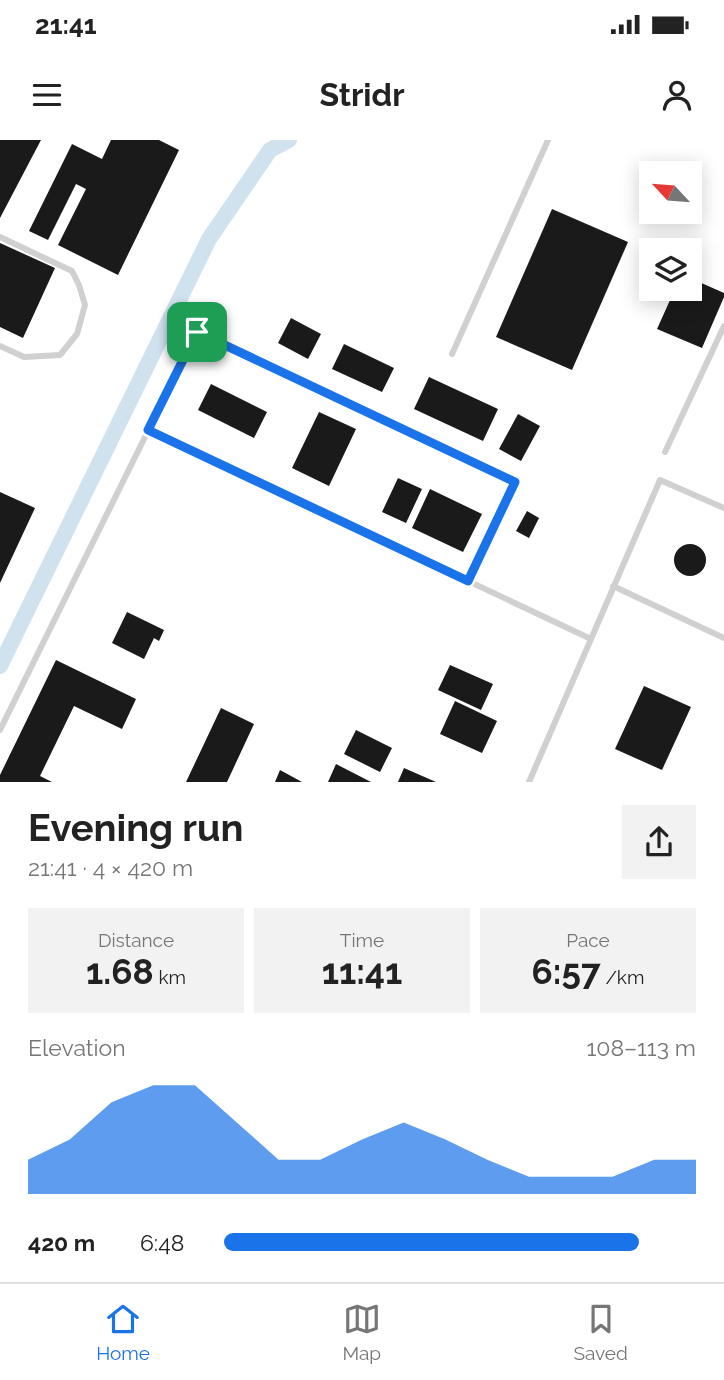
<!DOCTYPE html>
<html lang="en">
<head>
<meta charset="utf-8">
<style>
  body { margin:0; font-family:Raleway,sans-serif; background:#f2f2f2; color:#222; height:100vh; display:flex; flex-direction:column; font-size:26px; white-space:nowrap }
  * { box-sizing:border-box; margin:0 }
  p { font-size:23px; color:#767676 }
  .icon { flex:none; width:38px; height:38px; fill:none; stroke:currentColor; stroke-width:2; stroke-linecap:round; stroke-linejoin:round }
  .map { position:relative; height:642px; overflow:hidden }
  .sheet { display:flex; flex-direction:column; background:#fff; flex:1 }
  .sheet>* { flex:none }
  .needle { width:46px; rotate:296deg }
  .controls { position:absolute; left:639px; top:21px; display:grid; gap:14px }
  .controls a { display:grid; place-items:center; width:63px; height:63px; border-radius:0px; background:#fff; box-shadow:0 4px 18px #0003; font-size:35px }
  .pin { position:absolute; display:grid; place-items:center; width:60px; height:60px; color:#fff; margin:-30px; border-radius:14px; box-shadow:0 4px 10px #0006 }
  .round { display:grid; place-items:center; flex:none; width:74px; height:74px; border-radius:0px; background:#f2f2f2 }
  .head { display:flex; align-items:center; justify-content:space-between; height:119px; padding:0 28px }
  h1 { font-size:38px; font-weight:700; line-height:52px }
  .metrics { display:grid; grid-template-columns:repeat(3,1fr); gap:10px; height:119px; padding:7px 28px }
  .metrics div { display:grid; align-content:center; border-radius:0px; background:#f2f2f2; text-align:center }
  .metrics b { font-size:35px; font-weight:700 }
  .metrics small { font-size:19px; font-weight:400 }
  .metrics p { font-size:19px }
  .chart { height:196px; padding:14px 28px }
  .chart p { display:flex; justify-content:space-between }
  .chart svg { width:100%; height:126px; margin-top:7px; fill:#1a73e8; opacity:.7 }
  ul { padding:0 28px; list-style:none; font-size:23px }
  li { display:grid; grid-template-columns:112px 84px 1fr; align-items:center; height:52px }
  li i { height:18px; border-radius:9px; background:#1a73e8 }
  .status { display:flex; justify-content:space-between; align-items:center; height:49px; padding:0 35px; background:#fff; direction:ltr }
  .status svg { height:19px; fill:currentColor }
  header { display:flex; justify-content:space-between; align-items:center; height:91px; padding:0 28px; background:#fff; font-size:32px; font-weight:700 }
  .menu { display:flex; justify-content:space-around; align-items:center; height:98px; border-top:2px solid #e0e0e0; background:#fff; font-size:19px; color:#767676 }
  .menu a { display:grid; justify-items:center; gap:4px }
  .menu .current { color:#1a73e8 }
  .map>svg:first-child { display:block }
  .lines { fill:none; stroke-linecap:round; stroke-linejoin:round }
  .canal { stroke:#cfe2ee; stroke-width:16 }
  .building { fill:#1a1a1a }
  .lane { stroke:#d0d0d0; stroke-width:6 }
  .route-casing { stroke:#fff; stroke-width:14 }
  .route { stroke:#1a73e8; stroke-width:9 }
</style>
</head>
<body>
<div class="status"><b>21:41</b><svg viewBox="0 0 49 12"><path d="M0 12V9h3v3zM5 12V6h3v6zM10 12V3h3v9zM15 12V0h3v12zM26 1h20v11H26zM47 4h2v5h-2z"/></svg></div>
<header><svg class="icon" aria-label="menu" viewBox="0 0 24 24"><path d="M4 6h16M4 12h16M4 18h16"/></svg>Stridr<svg class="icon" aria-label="person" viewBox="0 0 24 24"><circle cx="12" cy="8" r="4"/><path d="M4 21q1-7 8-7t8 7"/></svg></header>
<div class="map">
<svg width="724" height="642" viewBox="0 0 724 642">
  <rect width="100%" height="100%" fill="#fff"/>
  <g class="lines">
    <!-- canal -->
    <path class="canal" d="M 0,526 L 209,99 L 270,10 L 289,0"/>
  </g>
  <!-- building -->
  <path class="building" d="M 0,0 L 41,0 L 0,78 Z
    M 111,0 L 159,0 L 179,10 L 118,135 L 58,105 L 86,49 L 76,44 L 48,100 L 29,91 L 72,4 L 102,19 Z
    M 552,69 L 628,102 L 572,230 L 496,197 Z
    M 0,103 L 55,128 L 23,198 L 0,187 Z
    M 690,138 L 724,153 L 724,157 L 702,208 L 657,189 L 675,149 L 690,149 Z
    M 291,178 L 321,194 L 308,219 L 278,203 Z
    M 344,204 L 394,228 L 382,252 L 332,229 Z
    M 429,237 L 498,269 L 483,301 L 414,269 Z
    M 211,244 L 267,272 L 254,298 L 198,270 Z
    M 319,272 L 356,289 L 329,346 L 292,328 Z
    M 518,274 L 540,286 L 521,321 L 499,309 Z
    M 398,338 L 422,349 L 406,383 L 382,372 Z
    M 430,349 L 482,374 L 463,412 L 412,388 Z
    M 0,352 L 35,368 L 0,443 Z
    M 527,371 L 539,378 L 529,398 L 516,391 Z
    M674 420a16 16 0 1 1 32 0a16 16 0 1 1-32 0Z
    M 127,472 L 164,490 L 159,501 L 154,498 L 144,519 L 112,503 Z
    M 56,520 L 136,559 L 122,589 L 74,566 L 40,636 L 52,642 L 0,642 L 0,635 Z
    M 450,525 L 493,544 L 481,570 L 438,550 Z
    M 644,546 L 691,567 L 662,630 L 615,609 Z
    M 455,561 L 497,581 L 482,613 L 440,594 Z
    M 221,568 L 254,584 L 227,642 L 186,642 Z
    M 356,590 L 392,608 L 380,632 L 344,614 Z
    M 336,624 L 371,642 L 328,642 Z
    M 404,628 L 436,642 L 398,642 Z
    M 280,630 L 302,642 L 275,642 Z"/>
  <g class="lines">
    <!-- lane -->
    <path class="lane" d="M 0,97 L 72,131 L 79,145 L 85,165 L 77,194 L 60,215 L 24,217 L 0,206
      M 452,214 L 548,0
      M 148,290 L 591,499
      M 665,312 L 724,186
      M 613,446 L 724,498
      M 0,590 L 197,192 L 515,343 L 468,441
      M 529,642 L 660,340 L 724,368"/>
  </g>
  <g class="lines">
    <defs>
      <path id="route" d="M 197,192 L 515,342 L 468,441 L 148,290 Z"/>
    </defs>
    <!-- route casing -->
    <use href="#route" class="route-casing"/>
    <!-- route -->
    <use href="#route" class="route"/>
  </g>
</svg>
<div class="controls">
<a><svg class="needle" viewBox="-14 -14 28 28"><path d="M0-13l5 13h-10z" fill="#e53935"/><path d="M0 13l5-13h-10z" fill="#767676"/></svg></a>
<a><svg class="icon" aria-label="layers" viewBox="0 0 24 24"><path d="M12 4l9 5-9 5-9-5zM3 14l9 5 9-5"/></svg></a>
</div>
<div class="pin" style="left:197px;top:192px;background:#1e9e55"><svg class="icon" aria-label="arrive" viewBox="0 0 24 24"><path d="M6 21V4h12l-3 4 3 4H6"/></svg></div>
</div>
<section class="sheet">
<div class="head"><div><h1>Evening run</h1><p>21:41 · 4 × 420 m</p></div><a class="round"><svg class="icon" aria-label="share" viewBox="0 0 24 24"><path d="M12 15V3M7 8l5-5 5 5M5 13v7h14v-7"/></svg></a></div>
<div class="metrics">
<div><p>Distance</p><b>1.68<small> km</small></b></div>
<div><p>Time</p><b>11:41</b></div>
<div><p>Pace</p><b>6:57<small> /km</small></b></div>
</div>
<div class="chart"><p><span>Elevation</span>108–113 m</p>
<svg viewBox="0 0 160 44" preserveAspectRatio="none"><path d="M0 44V32L10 25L20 12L30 6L40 6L50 19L60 32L70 32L80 25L90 19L100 25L110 32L120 38L130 38L140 38L150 32L160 32V44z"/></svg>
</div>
<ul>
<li><b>420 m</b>6:48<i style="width:88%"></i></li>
</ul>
</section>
<nav class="menu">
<a class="current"><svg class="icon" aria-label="home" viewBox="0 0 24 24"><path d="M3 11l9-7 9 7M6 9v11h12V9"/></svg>Home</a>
<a><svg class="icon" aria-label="map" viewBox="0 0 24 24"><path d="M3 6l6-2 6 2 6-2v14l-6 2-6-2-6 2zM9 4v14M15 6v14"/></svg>Map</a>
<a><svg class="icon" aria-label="saved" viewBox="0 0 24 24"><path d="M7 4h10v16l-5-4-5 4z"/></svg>Saved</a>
</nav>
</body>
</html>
